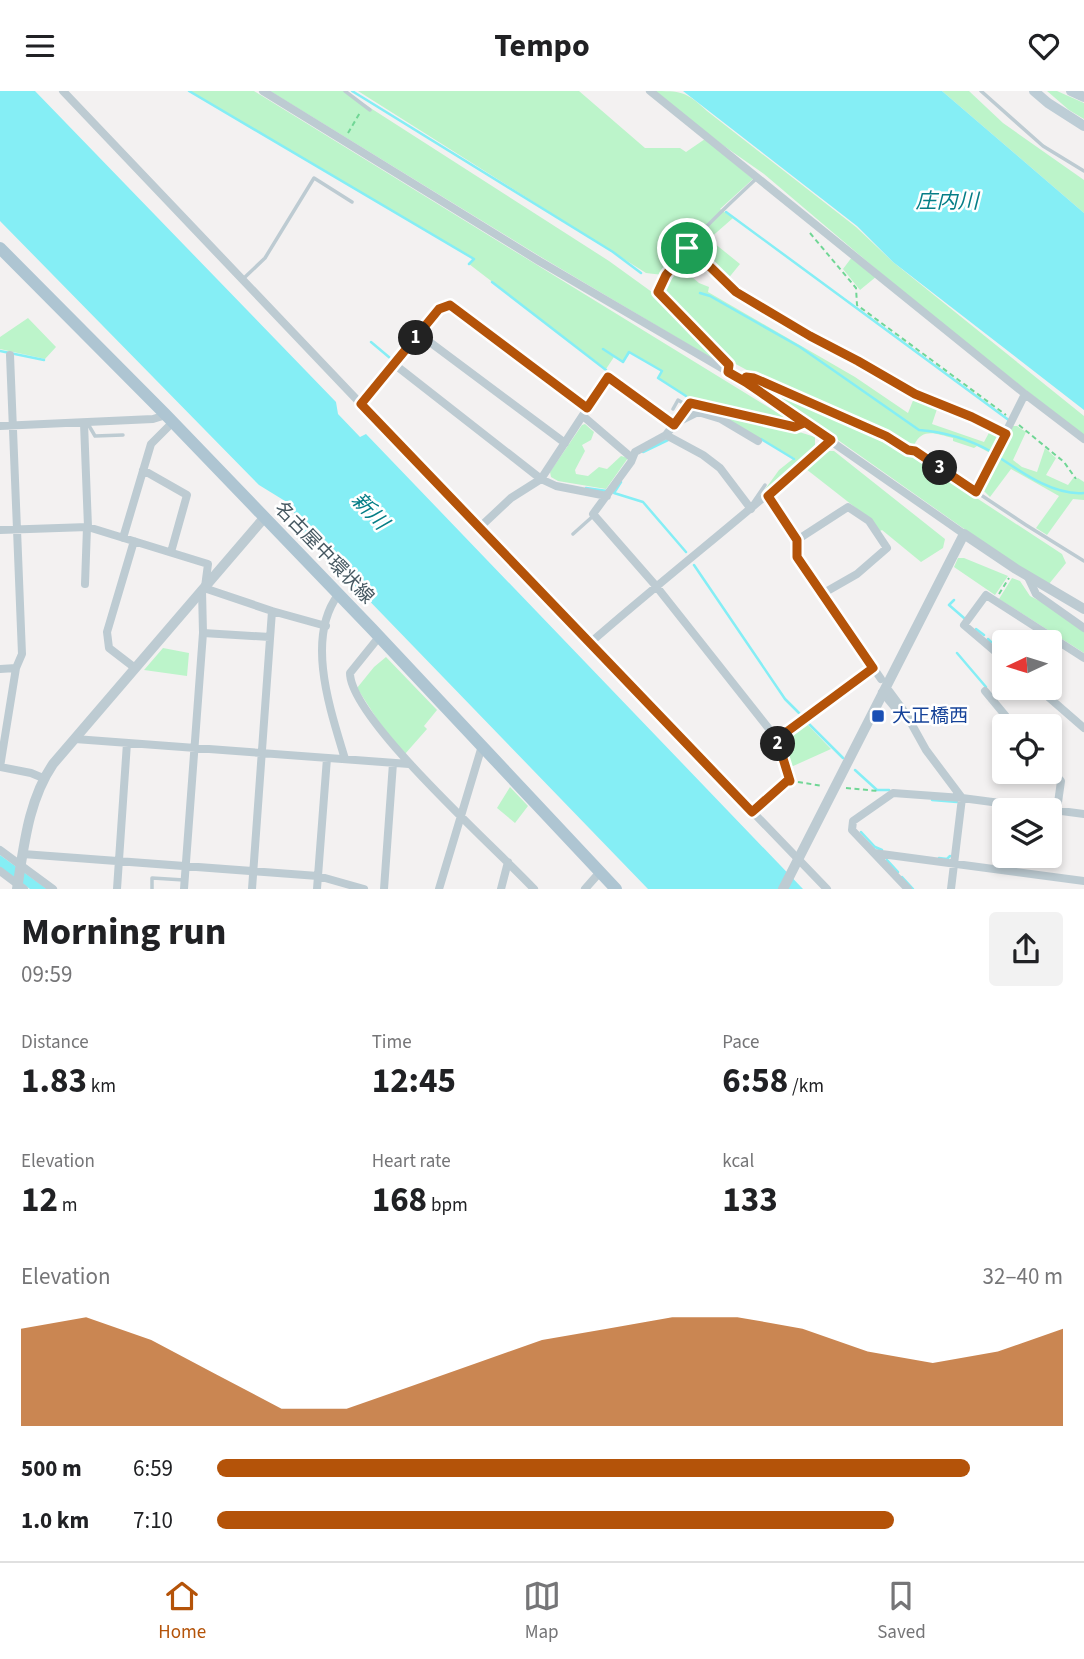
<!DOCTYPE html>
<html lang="en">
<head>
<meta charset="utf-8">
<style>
  body { margin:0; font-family:"Source Sans 3","Noto Sans JP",sans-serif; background:#f2f2f2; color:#202124; height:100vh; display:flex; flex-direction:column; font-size:26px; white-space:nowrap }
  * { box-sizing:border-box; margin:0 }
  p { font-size:23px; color:#757577 }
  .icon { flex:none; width:38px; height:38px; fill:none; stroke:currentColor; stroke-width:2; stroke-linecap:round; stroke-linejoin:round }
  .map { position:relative; height:798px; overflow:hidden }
  .drawer { display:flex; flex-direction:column; background:#fff; flex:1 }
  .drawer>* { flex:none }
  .needle { width:46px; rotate:266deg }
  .fabs { position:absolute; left:992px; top:539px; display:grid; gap:14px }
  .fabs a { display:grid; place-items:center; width:70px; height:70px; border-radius:7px; background:#fff; box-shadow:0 4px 10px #0003; font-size:35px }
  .pin { position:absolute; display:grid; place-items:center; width:60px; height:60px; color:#fff; margin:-30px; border:4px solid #fff; border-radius:50%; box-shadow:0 2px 7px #0007 }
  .km { position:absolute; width:35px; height:35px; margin:-18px; border-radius:50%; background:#222; color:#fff; font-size:19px; line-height:35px; text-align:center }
  .round { display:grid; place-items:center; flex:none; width:74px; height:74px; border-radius:7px; background:#f2f2f2 }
  .overview { display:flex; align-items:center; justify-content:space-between; height:119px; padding:0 21px }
  h1 { font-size:38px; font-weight:700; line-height:52px }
  .stats { display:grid; grid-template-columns:repeat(3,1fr); gap:10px; height:119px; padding:7px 21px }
  .stats div { display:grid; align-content:center }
  .stats b { font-size:35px; font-weight:700 }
  .stats small { font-size:19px; font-weight:400 }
  .stats p { font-size:19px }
  .chart { height:196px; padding:14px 21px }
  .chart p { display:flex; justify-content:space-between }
  .chart svg { width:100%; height:126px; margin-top:7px; fill:#b45309; opacity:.7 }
  ul { padding:0 21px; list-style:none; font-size:23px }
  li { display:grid; grid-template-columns:112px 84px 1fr; align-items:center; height:52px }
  li i { height:18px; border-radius:9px; background:#b45309 }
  header { display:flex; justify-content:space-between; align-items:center; height:91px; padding:0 21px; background:#fff; font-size:32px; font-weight:700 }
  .dock { display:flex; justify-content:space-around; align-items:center; height:98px; border-top:2px solid #e0e0e0; background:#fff; font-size:19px; color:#757577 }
  .dock a { display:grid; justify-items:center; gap:4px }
  .dock .current { color:#b45309 }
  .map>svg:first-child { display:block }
  .green { fill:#bcf4ca }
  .water { fill:#85eef5 }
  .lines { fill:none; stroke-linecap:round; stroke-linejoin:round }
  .stream { stroke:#85eef5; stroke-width:2.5 }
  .path { stroke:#70d695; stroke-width:2; stroke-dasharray:5 3.5; stroke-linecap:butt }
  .service { stroke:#bdcbd2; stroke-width:3.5 }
  .minor { stroke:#bdcbd2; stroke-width:8 }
  .tertiary { stroke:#bdcbd2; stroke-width:10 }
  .secondary { stroke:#bdcdd6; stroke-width:10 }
  .primary { stroke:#aec5d2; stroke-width:12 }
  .route-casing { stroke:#fff; stroke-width:14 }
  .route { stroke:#b45309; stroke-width:9 }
  .transit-dot { fill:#1a4fb4; stroke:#fff; stroke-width:2.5 }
  .labels { text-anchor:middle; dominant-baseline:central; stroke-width:5; stroke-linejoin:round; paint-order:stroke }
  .street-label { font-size:19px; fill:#465861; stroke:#fff }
  .transit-label { font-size:19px; fill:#164399; stroke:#fff; text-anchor:start }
  .water-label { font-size:21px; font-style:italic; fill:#057e87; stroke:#fff }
</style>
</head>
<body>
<header><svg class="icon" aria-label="menu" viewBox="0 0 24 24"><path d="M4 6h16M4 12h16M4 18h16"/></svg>Tempo<svg class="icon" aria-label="heart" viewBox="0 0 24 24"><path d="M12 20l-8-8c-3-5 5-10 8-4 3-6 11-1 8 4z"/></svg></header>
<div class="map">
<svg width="1084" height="798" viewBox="0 0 1084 798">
  <rect width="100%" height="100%" fill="#f3f1f1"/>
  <!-- green -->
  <path class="green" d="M 189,0 L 254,0 L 794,332 L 694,310 L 658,287 L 661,279 L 630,262 L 623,271 L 614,266 L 606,278 L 469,173 L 473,167 Z
    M 270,0 L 344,0 L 609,170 L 656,204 L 723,274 L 541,166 Z
    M 358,0 L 579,0 L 645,57 L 680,57 L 686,61 L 705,48 L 753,88 L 720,118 L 733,127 L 709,148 L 740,173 L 727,189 L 688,153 L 663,184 L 646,182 Z
    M 652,0 C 681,0 686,0 707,20 L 856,136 L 893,171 L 1084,325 L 1084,345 L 922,217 L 764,83 L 724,55 Z
    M 942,0 L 969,0 L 1003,32 L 1084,89 L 1084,122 Z
    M 1047,0 L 1057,0 L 1084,12 L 1084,28 L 1069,19 Z
    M 692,163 L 695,163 L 685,180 L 699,192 L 709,196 L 708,201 L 855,286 L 908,322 L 914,307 L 938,315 L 932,333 L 984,351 L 991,338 L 1003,344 L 992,363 L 977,355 L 974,357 L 953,350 L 953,347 C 936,343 923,336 914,354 L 756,284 L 721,265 L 662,200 C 668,185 675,169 692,163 Z
    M 852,166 L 877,185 L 860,199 L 843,178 Z
    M 28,227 L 56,256 L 45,268 L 0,258 L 0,246 Z
    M 757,292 L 911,364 L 1062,463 L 1066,472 L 1049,493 L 1004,466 Z
    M 695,317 L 793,339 L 815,346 L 815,359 L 758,408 L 779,379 L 794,367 L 723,326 Z
    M 585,333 L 594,341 L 591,349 L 582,354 L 585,360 L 575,379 L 576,383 L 588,385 L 599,376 L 607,378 L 621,365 L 628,367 L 606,398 L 558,390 L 551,386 L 550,381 L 582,334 Z
    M 1013,335 L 1017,335 L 1026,341 L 1013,369 L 1022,376 L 1037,381 L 1045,357 L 1056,367 L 1046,384 L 1068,394 L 1074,386 L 1075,389 L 1078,387 L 1084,391 L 1084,409 L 1073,408 L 1047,444 L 1036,437 L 1059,405 L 1011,378 L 990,406 L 983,399 L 982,393 Z
    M 825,360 L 834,360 L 945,448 L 943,457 L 921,471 L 882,439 L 878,441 L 870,428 L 806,378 Z
    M 958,467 L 964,467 L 1008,485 L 995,504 L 954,476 Z
    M 1012,487 L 1020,490 L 1030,505 L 1044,512 L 1084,541 L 1084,562 L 999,508 Z
    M 163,557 L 189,562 L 187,585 L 144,579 Z
    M 386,566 L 437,619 L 424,635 L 427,638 L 405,663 L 386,642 L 357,597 L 374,576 Z
    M 805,631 L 831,658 L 791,676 L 782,648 Z
    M 510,696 L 528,715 L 515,732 L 497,717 Z"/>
  <!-- water -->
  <path class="water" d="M 0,0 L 35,0 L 336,311 L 338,323 L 360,346 L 366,343 L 803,798 L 648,798 L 297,435 L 295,423 L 285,410 L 259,394 L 0,130 Z
    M 683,0 L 942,0 L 1084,122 L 1084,319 L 893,171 L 857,135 Z
    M 0,764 L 47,798 L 30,798 L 0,776 Z"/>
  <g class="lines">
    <!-- stream -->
    <path class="stream" d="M 189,0 L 474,168 L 469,173
      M 352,0 L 613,161 L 641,182
      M 726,121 L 1010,330
      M 492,191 L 606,279
      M 700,202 L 710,205 L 800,256 L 919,339 C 944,341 969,348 992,361
      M 371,251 L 390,267
      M 603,258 L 623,271 L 629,261 L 662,280 L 658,287 L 686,305
      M 0,260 L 44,269
      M 761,348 L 794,368
      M 643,361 L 668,349
      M 997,365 C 1021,381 1054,405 1084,402
      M 621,391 L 614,402 L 643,411 L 686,461
      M 586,397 L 607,400
      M 694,474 L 785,608 L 802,625
      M 954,509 L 949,514 L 964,527
      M 976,538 L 984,544
      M 988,548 L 991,551
      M 995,554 L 998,557
      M 1003,561 L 1004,562
      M 957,562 L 986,596
      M 806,630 L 843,667
      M 855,679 L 877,699 L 889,699
      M 932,709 L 957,711
      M 861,741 L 875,756 L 882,759
      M 939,767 L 947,768 L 950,765
      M 887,769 L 898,781
      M 902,786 L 913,798"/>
    <!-- path -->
    <path class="path" d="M 348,42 L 361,20
      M 810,142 L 856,197 L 857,214 L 1006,324
      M 694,161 L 736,201 L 810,245 L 858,270 L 915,303 L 999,339
      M 1019,334 L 1064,371 L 1076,388
      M 999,503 L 1009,487
      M 798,691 L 823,695
      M 846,697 L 878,700
      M 758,715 L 783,693"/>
    <!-- service -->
    <path class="service" d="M 345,0 L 370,19
      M 981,0 L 1043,55 L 1084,80
      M 244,187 L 265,167 L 314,87 L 352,111
      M 729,278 L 729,274 L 658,201 C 680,156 721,121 757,87
      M 745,288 L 749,286 L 754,287 L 886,345 L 908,359 L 915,360 L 1026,434 L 1084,470
      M 673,318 L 678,309 L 688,315
      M 88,333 L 95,345 L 123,344
      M 752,413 L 765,394
      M 573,443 L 592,426
      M 152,798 L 152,787 L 184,789"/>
    <!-- minor -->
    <path class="minor" d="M 63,0 L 479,437 L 827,798
      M 263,0 L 539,170 L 749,293 L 964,443
      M 650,0 L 1025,303 L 1084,348
      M 419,243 L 565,352
      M 394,273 L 439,218 L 450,214 L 587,317
      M 361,313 L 394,273 L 541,388 L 556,395 L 607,405
      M 583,325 L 632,367
      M 678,331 L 698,321 L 721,328 L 758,350
      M 84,332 L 88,436
      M 0,335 L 153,328 L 166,324
      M 666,344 L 703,364 L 720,377 L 751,418
      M 143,379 L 187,404 L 171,461
      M 976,401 L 1025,303
      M 768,405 L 797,449 L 798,466 L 881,588
      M 479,437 L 511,407 L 541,388 L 608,286 L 674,334
      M 0,439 L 88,436 L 208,473 L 205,496
      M 123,447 L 151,353 L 173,331
      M 797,449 L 848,416 L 869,430 L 887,457 L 857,483 L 822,503
      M 134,450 L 107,541 L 109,557 L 135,577
      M 1028,486 L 1036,503 L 1084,537
      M 85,493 L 87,436
      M 204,497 L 272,520
      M 338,504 C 305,548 331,621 345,668
      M 203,542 L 270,546
      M 379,546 L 350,582 C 350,628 498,759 534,798
      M 590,552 C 669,483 752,419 830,349
      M 1004,568 L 964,534 L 986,504 L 1084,567
      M 0,578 L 16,577
      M 1038,597 L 1084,637
      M 889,600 L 906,623 L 926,659 L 962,707 L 951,798
      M 985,600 L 1014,635
      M 882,601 L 901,624
      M 75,648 L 409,673
      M 777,648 L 873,577
      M 0,676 L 16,577 L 22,563 L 10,264
      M 0,676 L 31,682 L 43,687
      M 1050,677 L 1061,690 L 1057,719
      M 790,689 L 777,648 L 656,495 L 593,423 L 631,371 L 635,361 L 666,344 L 690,312 L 795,336 L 804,332
      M 0,759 L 53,798
      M 874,762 L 1084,790
      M 23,763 L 318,785 L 364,798
      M 0,780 L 24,798
      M 117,798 L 127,652
      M 184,798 L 203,542 L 202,499
      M 252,798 L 272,520 L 326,535
      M 317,798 L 327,667
      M 384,798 L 393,672
      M 439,798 L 482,655
      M 501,798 L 508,771
      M 585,798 L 600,781
      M 908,798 L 852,739 L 853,730 L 893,702 L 962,707 L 1084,723"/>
    <!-- tertiary -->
    <path class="tertiary" d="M 17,798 C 24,755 28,710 53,673 L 264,427
      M 783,798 L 964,443 L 1016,478 L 1084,518"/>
    <!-- secondary -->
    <path class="secondary" d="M 1034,0 L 1048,12 L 1084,35
      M 1071,0 L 1084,6"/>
    <!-- primary -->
    <path class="primary" d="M 0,157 L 166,324 L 372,538 L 616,798"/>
  </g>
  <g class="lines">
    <defs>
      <path id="route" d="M 687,157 L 666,184 L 658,201 L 729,274 L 728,281 L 749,293 L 804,332 L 795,336 L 690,312 L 674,334 L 608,286 L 587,317 L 450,214 L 439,218 L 361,313 L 752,721 L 787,690 L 790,690 L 777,648 L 873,577 L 797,466 L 797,449 L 768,405 L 831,349 L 744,290 L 746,286 L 754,287 L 886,345 L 908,359 L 915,360 L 976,401 L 1006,343 L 972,326 L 915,303 L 858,270 L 810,245 L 736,201 L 695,161 L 687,157"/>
    </defs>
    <!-- route casing -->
    <use href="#route" class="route-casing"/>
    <!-- route -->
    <use href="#route" class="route"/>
  </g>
  <!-- markers -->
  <rect class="transit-dot" x="871" y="618" width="14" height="14" rx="3.5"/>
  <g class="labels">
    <!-- street labels -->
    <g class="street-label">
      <text transform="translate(324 462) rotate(46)">名古屋中環状線</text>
    </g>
    <!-- transit labels -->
    <g class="transit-label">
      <text x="892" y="625">大正橋西</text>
    </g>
    <!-- water labels -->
    <g class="water-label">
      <text x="947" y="110">庄内川</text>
      <text transform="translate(370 420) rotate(46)">新川</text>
    </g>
  </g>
</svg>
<div class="fabs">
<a><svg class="needle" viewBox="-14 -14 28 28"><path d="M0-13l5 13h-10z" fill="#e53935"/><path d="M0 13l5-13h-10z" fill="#757577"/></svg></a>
<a><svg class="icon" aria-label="locate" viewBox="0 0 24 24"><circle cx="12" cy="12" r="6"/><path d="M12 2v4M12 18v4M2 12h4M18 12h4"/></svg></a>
<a><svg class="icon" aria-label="layers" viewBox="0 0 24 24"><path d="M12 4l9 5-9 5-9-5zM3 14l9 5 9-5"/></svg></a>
</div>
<div class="pin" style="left:687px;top:157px;background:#1e9e55"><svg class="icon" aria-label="arrive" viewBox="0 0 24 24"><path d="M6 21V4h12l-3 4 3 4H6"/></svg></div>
<b class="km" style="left:416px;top:247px">1</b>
<b class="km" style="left:778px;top:653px">2</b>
<b class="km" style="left:940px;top:377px">3</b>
</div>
<section class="drawer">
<div class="overview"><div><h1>Morning run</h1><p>09:59</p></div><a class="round"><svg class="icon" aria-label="share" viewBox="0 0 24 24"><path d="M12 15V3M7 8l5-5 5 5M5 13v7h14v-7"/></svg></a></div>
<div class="stats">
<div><p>Distance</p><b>1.83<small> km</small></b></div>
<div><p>Time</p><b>12:45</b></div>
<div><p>Pace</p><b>6:58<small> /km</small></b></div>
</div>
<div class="stats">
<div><p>Elevation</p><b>12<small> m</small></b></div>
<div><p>Heart rate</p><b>168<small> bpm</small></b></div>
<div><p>kcal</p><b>133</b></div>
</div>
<div class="chart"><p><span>Elevation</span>32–40 m</p>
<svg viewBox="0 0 160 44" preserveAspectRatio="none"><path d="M0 44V10L10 6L20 14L30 26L40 38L50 38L60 30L70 22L80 14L90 10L100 6L110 6L120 10L130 18L140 22L150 18L160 10V44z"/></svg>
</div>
<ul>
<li><b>500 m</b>6:59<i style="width:89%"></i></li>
<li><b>1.0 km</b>7:10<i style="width:80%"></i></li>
</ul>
</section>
<nav class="dock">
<a class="current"><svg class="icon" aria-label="home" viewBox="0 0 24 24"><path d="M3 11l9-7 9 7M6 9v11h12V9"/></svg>Home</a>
<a><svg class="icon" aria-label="map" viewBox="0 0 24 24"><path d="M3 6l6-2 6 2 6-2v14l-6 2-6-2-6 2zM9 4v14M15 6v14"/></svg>Map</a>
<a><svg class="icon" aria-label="saved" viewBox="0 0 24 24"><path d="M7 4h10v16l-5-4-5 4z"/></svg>Saved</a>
</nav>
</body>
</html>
